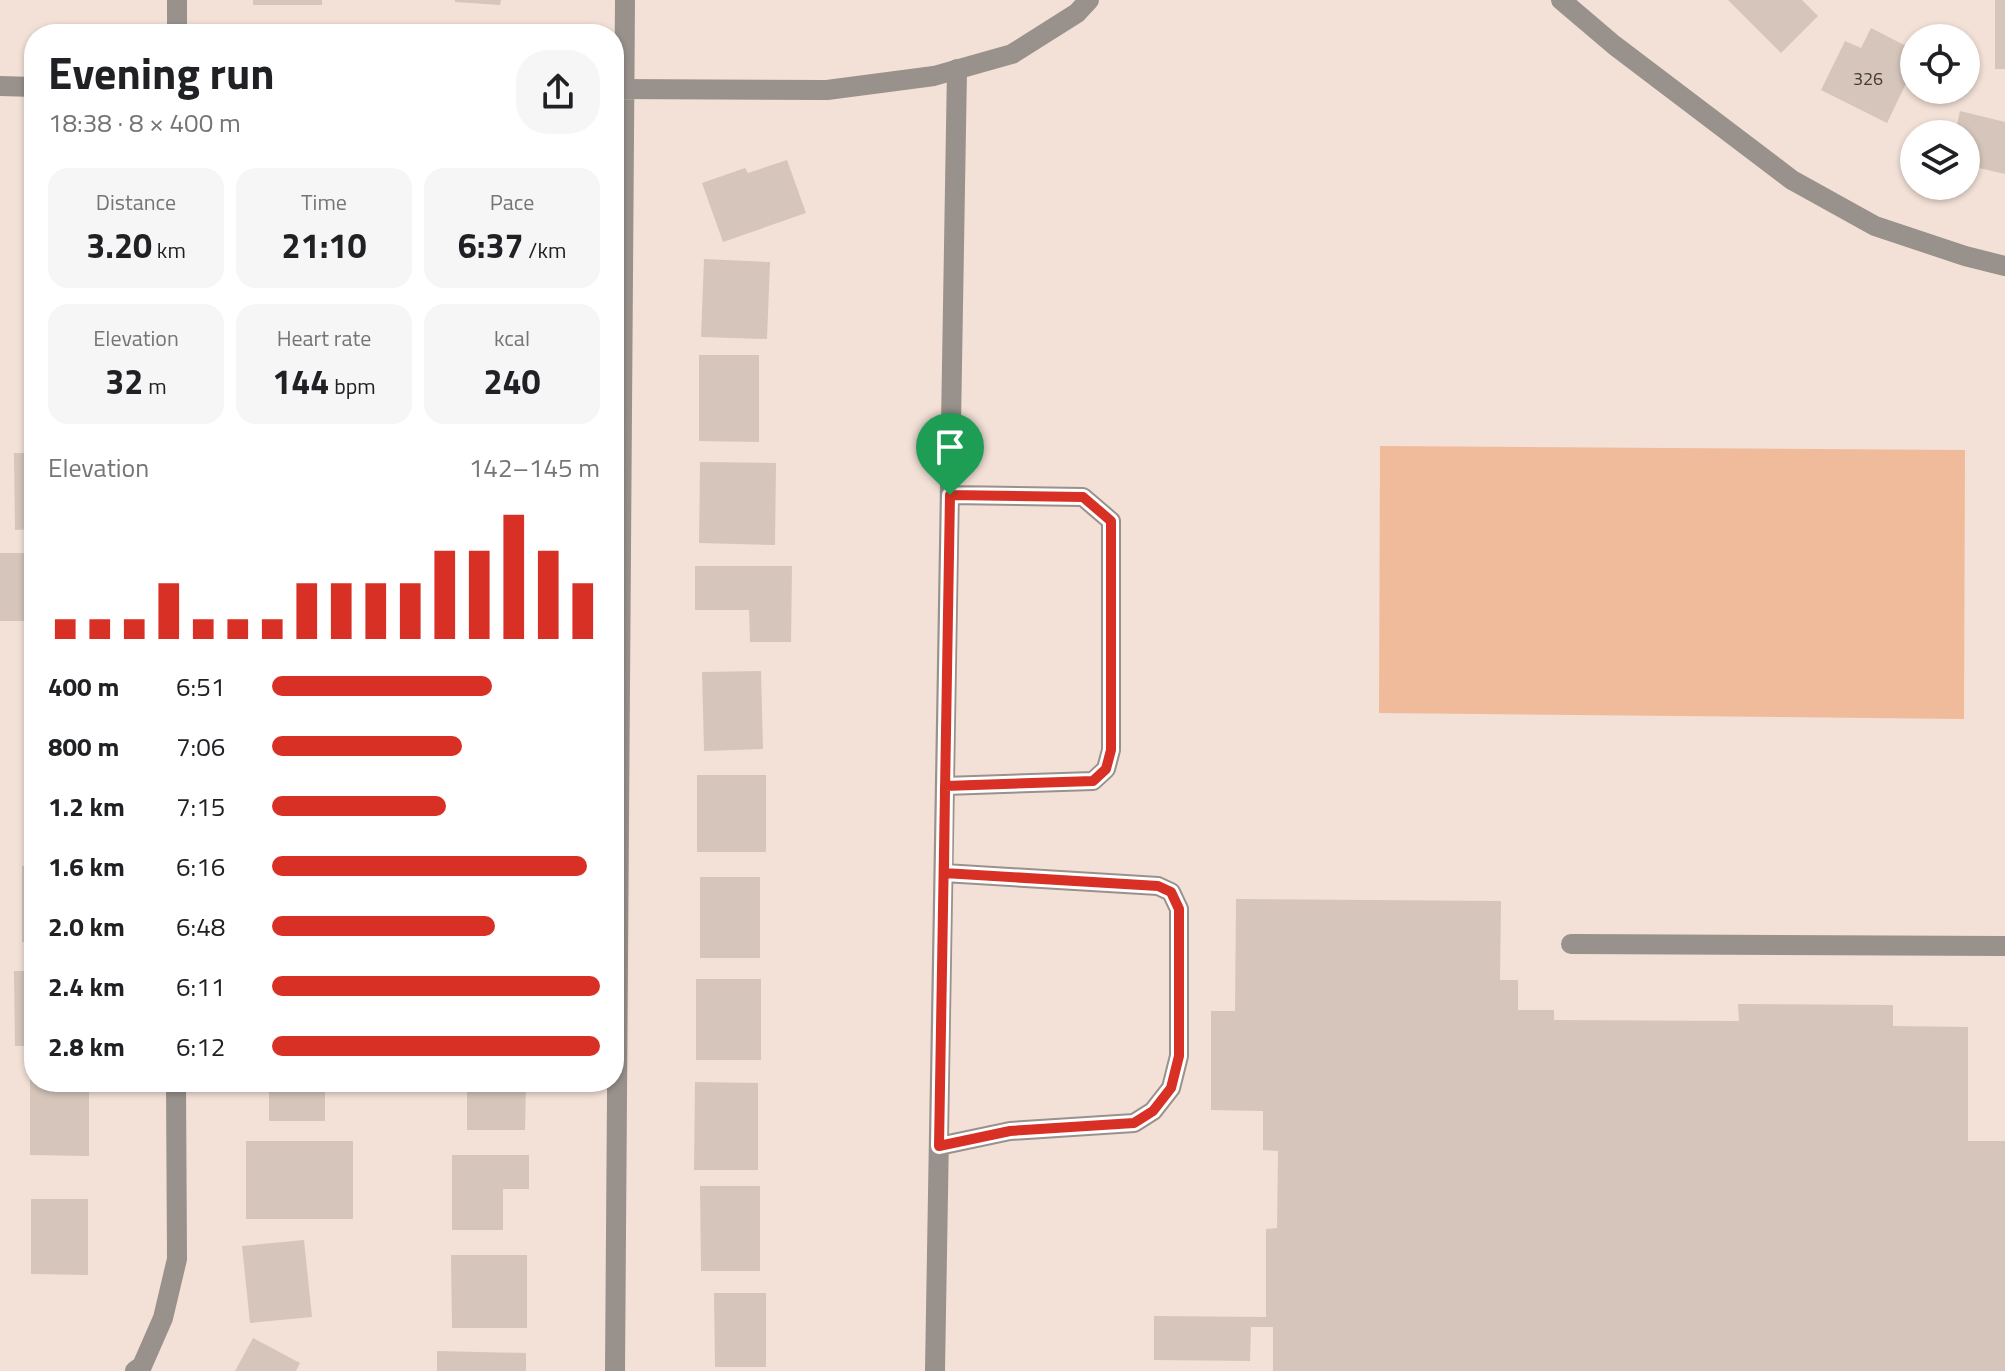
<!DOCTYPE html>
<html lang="en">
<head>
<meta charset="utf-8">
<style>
  body { margin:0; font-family:"Titillium Web",sans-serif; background:#f6f6f6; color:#202124; height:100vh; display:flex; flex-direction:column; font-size:30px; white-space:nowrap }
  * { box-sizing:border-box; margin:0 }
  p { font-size:26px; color:#757577 }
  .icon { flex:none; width:44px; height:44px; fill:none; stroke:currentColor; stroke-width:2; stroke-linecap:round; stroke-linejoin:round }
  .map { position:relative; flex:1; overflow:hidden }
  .side { position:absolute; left:24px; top:24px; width:600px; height:1068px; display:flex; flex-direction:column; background:#fff; border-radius:32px; box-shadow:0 2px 6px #0004 }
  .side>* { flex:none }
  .controls { position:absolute; left:1900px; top:24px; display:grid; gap:16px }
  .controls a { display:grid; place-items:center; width:80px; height:80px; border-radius:50%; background:#fff; box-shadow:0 2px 6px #0004; font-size:40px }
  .pin { position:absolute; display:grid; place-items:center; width:68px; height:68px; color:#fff; margin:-82px -34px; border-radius:50% 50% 50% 0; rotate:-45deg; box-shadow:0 0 8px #0007 }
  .pin .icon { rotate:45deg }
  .round { display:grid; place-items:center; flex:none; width:84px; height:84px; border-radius:32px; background:#f6f6f6 }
  .headline { display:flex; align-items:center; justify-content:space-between; height:136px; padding:0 24px }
  h1 { font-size:44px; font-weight:700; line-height:60px }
  .stats { display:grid; grid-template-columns:repeat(3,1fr); gap:12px; height:136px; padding:8px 24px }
  .stats div { display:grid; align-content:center; border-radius:20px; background:#f6f6f6; text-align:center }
  .stats b { font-size:34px; font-weight:700 }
  .stats small { font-size:22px; font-weight:400 }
  .stats p { font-size:22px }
  .chart { height:224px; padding:16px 24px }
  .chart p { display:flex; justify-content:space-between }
  .chart svg { width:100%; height:144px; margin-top:8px; stroke:#d93025; stroke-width:6 }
  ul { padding:0 24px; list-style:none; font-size:26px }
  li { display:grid; grid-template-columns:128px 96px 1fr; align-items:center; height:60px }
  li i { height:20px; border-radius:10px; background:#d93025 }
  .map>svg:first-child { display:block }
  .pitch { fill:#efbb9a }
  .building { fill:#d5c5ba }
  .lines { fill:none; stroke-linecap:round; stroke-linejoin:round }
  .lane { stroke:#98918c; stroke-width:20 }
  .street { stroke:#98918c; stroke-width:20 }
  .route-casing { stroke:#fff; stroke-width:16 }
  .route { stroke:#d93025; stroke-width:10 }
  .labels { text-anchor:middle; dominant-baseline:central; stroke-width:6; stroke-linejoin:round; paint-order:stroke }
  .number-label { font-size:18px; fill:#433a35 }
</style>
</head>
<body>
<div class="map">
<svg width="2005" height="1371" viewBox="0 0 2005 1371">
  <rect width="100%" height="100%" fill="#f3e1d7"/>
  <!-- pitch -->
  <path class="pitch" d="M 1380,446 L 1965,450 L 1964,719 L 1379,713 Z"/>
  <!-- building -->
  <path class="building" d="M 253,0 L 322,0 L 322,5 L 253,5 Z
    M 455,0 L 501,0 L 500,5 L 455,2 Z
    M 1728,0 L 1802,0 L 1818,16 L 1781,53 Z
    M 1995,0 L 2005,0 L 2005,69 L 1995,69 Z
    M 1871,28 L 1914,50 L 1914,67 L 1887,123 L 1821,90 L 1845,41 L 1861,48 Z
    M 1960,111 L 2005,122 L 2005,174 L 1966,165 L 1966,134 L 1955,134 Z
    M 787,160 L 806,213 L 723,242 L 702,183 L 745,168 L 748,173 Z
    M 704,259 L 770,262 L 767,339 L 701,337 Z
    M 699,355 L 759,355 L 759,442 L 699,441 Z
    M 14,453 L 34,453 L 34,529 L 15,530 Z
    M 700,462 L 776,463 L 775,545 L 699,543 Z
    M 0,553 L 34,553 L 34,621 L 0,621 Z
    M 695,566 L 792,566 L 791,642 L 750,642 L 749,610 L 695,610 Z
    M 761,671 L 763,749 L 704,751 L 702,672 Z
    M 697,775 L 766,775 L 766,852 L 697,852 Z
    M 22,866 L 34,866 L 34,942 L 22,942 Z
    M 700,877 L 760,877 L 760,958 L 700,958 Z
    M 1236,899 L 1501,901 L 1500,980 L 1518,980 L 1518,1010 L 1554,1010 L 1554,1020 L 1739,1021 L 1738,1004 L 1893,1005 L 1893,1026 L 1968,1027 L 1968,1141 L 2005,1141 L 2005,1371 L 1273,1371 L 1273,1327 L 1251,1327 L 1250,1361 L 1154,1360 L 1154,1316 L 1266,1317 L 1266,1229 L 1277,1228 L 1278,1151 L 1263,1150 L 1263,1111 L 1211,1110 L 1211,1011 L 1235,1011 Z
    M 14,971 L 34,971 L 34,1046 L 15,1046 Z
    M 696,979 L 761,979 L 761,1060 L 696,1060 Z
    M 30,1071 L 34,1071 L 34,1082 L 89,1082 L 89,1156 L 30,1155 Z
    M 269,1082 L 325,1082 L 325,1121 L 269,1121 Z
    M 467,1082 L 526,1082 L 525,1130 L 467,1130 Z
    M 695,1082 L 758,1083 L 758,1170 L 694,1170 Z
    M 246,1141 L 353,1141 L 353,1219 L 246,1219 Z
    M 452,1155 L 529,1155 L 529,1189 L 503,1189 L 503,1230 L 452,1230 Z
    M 700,1186 L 760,1186 L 760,1271 L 701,1271 Z
    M 31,1199 L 88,1199 L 88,1275 L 31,1274 Z
    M 304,1240 L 312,1317 L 250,1323 L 242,1246 Z
    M 451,1255 L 527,1255 L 527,1328 L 452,1328 Z
    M 714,1293 L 766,1293 L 766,1367 L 715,1367 Z
    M 253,1338 L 300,1363 L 296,1371 L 235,1371 Z
    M 437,1351 L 526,1353 L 526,1371 L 437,1371 Z"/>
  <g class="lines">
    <!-- lane -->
    <path class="lane" d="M 945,786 L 1093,781 L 1106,769 L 1111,750 L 1111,521 L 1083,497 L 950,495
      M 1571,944 L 2005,946
      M 939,1146 L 1010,1131 L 1134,1123 L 1153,1111 L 1171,1088 L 1179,1056 L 1179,909 L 1171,892 L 1158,886 L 944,873
      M 935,1371 L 957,69"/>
    <!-- street -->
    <path class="street" d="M 1561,0 L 1614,45 L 1792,180 L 1875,226 L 1965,256 L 2005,266
      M 177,34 L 177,0
      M 0,86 L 34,87
      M 614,89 L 827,90 L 934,76 L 1012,54 L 1077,13 L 1089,0
      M 135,1371 L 142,1366 L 163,1318 L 177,1259 L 176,1082
      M 615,1371 L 625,0"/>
  </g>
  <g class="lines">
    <defs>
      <path id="route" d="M 950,495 L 939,1146 L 1010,1131 L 1134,1123 L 1153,1111 L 1171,1088 L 1179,1056 L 1179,909 L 1171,892 L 1158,886 L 944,873 L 945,786 L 1093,781 L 1106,769 L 1111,750 L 1111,521 L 1083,497 L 950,495"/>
    </defs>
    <!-- route casing -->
    <use href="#route" class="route-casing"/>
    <!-- route -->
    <use href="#route" class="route"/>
  </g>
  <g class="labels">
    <!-- number labels -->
    <g class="number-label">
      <text x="1868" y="78">326</text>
    </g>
  </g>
</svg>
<div class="controls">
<a><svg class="icon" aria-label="locate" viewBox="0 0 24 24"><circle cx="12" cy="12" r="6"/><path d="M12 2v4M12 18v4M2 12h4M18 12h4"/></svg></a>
<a><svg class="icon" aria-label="layers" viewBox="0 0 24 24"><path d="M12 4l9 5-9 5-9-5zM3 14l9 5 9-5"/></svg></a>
</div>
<div class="pin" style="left:950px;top:495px;background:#1e9e55"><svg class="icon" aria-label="arrive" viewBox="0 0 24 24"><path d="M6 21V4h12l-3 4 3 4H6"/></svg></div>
<section class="side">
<div class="headline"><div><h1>Evening run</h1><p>18:38 · 8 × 400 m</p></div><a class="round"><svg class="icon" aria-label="share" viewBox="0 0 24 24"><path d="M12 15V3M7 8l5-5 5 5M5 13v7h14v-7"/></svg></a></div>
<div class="stats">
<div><p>Distance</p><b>3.20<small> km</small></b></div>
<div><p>Time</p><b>21:10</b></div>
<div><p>Pace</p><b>6:37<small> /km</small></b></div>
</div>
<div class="stats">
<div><p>Elevation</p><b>32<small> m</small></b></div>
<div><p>Heart rate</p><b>144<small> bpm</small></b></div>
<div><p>kcal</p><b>240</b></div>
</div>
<div class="chart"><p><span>Elevation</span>142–145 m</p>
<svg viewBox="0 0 160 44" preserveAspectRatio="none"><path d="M5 44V38M15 44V38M25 44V38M35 44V27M45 44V38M55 44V38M65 44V38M75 44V27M85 44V27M95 44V27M105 44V27M115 44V17M125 44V17M135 44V6M145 44V17M155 44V27"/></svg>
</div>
<ul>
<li><b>400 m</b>6:51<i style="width:67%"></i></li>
<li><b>800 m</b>7:06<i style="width:58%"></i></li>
<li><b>1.2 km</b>7:15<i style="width:53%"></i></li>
<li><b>1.6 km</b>6:16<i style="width:96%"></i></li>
<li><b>2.0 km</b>6:48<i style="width:68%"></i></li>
<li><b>2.4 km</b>6:11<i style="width:100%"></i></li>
<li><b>2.8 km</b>6:12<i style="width:100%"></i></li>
</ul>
</section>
</div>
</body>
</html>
